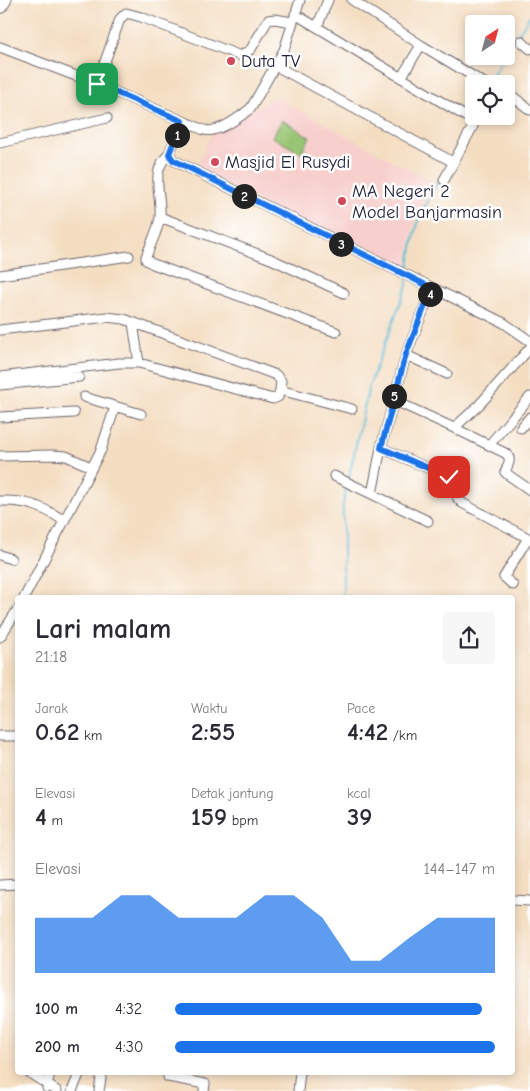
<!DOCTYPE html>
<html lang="id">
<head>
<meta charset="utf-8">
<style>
  body { margin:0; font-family:"Comic Neue",sans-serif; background:#f7f7f7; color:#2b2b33; height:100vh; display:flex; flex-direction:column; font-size:19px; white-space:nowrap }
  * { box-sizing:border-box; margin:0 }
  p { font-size:16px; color:#7c7c81 }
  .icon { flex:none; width:28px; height:28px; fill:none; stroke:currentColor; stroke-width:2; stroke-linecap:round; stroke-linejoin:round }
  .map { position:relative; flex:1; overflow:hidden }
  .details { position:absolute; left:15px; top:595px; width:500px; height:480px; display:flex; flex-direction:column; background:#fff; border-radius:5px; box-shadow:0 2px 8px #0003 }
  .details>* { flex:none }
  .needle { width:32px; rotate:36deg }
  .tools { position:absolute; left:465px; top:15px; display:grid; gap:10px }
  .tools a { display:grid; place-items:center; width:50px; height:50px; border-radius:5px; background:#fff; box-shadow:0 2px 8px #0003; font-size:25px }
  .pin { position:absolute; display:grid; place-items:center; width:42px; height:42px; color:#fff; margin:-21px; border-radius:10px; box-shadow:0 2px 8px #0006 }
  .km { position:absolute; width:25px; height:25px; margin:-12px; border-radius:50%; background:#222; color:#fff; font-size:14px; line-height:25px; text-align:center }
  .round { display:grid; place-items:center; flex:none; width:52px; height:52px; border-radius:5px; background:#f7f7f7 }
  .overview { display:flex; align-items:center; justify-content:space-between; height:85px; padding:0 20px }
  h1 { font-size:28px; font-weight:800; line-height:38px }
  .stats { display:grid; grid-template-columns:repeat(3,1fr); gap:8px; height:85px; padding:5px 20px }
  .stats div { display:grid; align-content:center }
  .stats b { font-size:25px; font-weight:800 }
  .stats small { font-size:14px; font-weight:400 }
  .stats p { font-size:14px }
  .chart { height:140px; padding:10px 20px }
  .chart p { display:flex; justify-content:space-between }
  .chart svg { width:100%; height:90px; margin-top:5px; fill:#1a73e8; opacity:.7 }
  ul { padding:0 20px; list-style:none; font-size:16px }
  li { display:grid; grid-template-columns:80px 60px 1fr; align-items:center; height:38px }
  li i { height:12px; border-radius:6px; background:#1a73e8 }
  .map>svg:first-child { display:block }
  .built { fill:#f7d0ce }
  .park { fill:#98c573; stroke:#5d7457 }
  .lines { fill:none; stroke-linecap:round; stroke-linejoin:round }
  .stream { stroke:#56bad5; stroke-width:2 }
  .street-casing { stroke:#6c646a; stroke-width:11 }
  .primary-casing { stroke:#6c646a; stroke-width:16 }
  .street { stroke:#fff; stroke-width:9 }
  .primary { stroke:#fff; stroke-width:14 }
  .route-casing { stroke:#fff; stroke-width:10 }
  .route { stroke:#1a73e8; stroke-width:6 }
  .poi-dot { fill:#d1495b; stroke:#fff; stroke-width:2 }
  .labels { text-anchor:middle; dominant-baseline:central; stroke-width:5; stroke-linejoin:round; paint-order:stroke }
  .poi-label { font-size:18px; fill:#22223b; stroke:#fff; text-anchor:start }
</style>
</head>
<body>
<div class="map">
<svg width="530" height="1091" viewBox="0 0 530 1091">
  <rect width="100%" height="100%" fill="#fff"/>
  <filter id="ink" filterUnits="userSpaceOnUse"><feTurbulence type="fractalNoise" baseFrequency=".02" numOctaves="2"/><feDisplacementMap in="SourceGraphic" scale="10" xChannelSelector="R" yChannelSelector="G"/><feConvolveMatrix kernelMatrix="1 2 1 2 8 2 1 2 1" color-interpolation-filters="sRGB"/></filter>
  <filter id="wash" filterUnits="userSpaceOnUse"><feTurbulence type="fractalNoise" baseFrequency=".0096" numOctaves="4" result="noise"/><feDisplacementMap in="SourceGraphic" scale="20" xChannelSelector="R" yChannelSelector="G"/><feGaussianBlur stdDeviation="1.12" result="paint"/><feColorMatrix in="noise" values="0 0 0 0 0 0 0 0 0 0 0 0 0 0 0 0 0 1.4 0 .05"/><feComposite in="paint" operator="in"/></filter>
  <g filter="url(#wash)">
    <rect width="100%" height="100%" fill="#f4dec2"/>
    <!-- built -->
    <path class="built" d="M 275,97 L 434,183 L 415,219 L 405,275 L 195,169 L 212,133 Z"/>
    <!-- park -->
    <path class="park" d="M 282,120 L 310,137 L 301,153 L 272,137 Z"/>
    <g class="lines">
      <!-- stream -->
      <path class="stream" d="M 506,52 L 530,16
        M 489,82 L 504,56
        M 452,157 L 474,111
        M 408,272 L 413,242 L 419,218 L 441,176
        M 348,481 L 369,386 L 407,285 L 407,280
        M 343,598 L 343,504 L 347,485"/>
    </g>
  </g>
  <g filter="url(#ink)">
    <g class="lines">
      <defs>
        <path id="street" d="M 352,0 L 421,45 L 486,84
          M 295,14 L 465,116
          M 317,27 L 328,0
          M 521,41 L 530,49
          M 0,47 L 97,84 L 204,130 C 218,134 240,117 251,108 L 284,50 L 300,0
          M 274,65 L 453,162
          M 401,78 L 421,45
          M 97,84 L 120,19 L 126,13 L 141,17 L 238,55 L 243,55 L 251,49 L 268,20 L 275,19 L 292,22
          M 506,91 L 530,110
          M 183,121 L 169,154 L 173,160 L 504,323 L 530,341
          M 0,143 L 107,118
          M 169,154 C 149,172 162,195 160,217 C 159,228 150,245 146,257 L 146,260 L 153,264 L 336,332
          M 444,180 L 473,126
          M 160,217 L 271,259 L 344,293
          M 0,275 L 129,256
          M 133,323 L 139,363
          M 0,330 L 106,317 L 124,319 L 276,375 L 281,381 L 280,390 L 352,409
          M 406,355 L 447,374
          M 0,377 L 119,363 L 139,363 L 273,399 L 278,397 L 280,390
          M 0,385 L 79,377
          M 84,397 L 141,414
          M 393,400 L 454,428 L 505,453 C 513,459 508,464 505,472 L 507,474 L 530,490
          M 0,417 L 74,413
          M 454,428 L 479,405 L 530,348
          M 521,428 L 530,417
          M 489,445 L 530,397
          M 381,448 L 449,477 L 457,484 L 458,499 L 462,503 L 530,539
          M 0,456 L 53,455 L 66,456 L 91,467
          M 334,476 L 428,521
          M 372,494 L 381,448 L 406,355 L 432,288
          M 0,501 C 26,500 41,506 63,520
          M 0,555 L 11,559
          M 513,585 L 504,577 L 528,538
          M 24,598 L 101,450 L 115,407
          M 0,637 L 18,609
          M 0,736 L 18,736
          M 0,885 L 18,884
          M 512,900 L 530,901
          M 28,1072 L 57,1091
          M 168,1072 L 168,1077 L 205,1084 L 204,1091
          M 47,1088 L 50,1072
          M 72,1091 L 80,1072
          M 99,1091 L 102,1072
          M 298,1091 L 300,1072"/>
        <path id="primary" d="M 0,6 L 4,0"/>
      </defs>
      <!-- street casing -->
      <use href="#street" class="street-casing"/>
      <!-- primary casing -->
      <use href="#primary" class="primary-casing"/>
      <!-- street -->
      <use href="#street" class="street"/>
      <!-- primary -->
      <use href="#primary" class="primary"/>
    </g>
  </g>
  <g class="lines" filter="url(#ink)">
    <defs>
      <path id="route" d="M 97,84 L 182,121 L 169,154 L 173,160 L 432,288 L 406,354 L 381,448 L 449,477"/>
    </defs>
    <!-- route casing -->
    <use href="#route" class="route-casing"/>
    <!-- route -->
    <use href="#route" class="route"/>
  </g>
  <!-- markers -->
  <g class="poi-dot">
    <circle cx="231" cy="61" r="5"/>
    <circle cx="215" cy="162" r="5"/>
    <circle cx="342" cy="201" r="5"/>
  </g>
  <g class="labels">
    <!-- poi labels -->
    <g class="poi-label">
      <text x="241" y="61">Duta TV</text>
      <text x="225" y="162">Masjid El Rusydi</text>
      <text x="352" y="191">MA Negeri 2<tspan x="352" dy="21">Model Banjarmasin</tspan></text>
    </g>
  </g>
</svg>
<div class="tools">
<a><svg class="needle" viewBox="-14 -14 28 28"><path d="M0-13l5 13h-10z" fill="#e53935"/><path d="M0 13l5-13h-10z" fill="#7c7c81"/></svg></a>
<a><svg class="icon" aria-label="locate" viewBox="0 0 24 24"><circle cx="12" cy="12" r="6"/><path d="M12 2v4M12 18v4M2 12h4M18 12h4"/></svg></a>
</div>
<div class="pin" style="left:97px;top:84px;background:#1e9e55"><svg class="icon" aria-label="arrive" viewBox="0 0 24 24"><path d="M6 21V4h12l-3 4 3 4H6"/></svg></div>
<div class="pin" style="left:449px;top:477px;background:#d93025"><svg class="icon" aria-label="check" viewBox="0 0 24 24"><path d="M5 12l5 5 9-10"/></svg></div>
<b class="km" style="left:177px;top:135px">1</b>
<b class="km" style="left:244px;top:196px">2</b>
<b class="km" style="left:341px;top:244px">3</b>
<b class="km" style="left:430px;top:294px">4</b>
<b class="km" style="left:394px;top:396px">5</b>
<section class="details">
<div class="overview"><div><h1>Lari malam</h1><p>21:18</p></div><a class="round"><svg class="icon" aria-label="share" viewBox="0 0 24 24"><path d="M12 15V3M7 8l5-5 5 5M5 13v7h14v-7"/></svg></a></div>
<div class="stats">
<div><p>Jarak</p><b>0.62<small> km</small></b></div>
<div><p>Waktu</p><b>2:55</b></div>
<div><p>Pace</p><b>4:42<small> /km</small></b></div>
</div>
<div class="stats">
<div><p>Elevasi</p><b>4<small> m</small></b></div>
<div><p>Detak jantung</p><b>159<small> bpm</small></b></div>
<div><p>kcal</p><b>39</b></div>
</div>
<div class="chart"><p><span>Elevasi</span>144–147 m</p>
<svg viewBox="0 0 160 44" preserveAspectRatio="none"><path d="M0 44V17L10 17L20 17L30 6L40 6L50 17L60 17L70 17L80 6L90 6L100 17L110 38L120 38L130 27L140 17L150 17L160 17V44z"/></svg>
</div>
<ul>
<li><b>100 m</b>4:32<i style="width:96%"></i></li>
<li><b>200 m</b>4:30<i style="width:100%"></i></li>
</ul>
</section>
</div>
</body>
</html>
